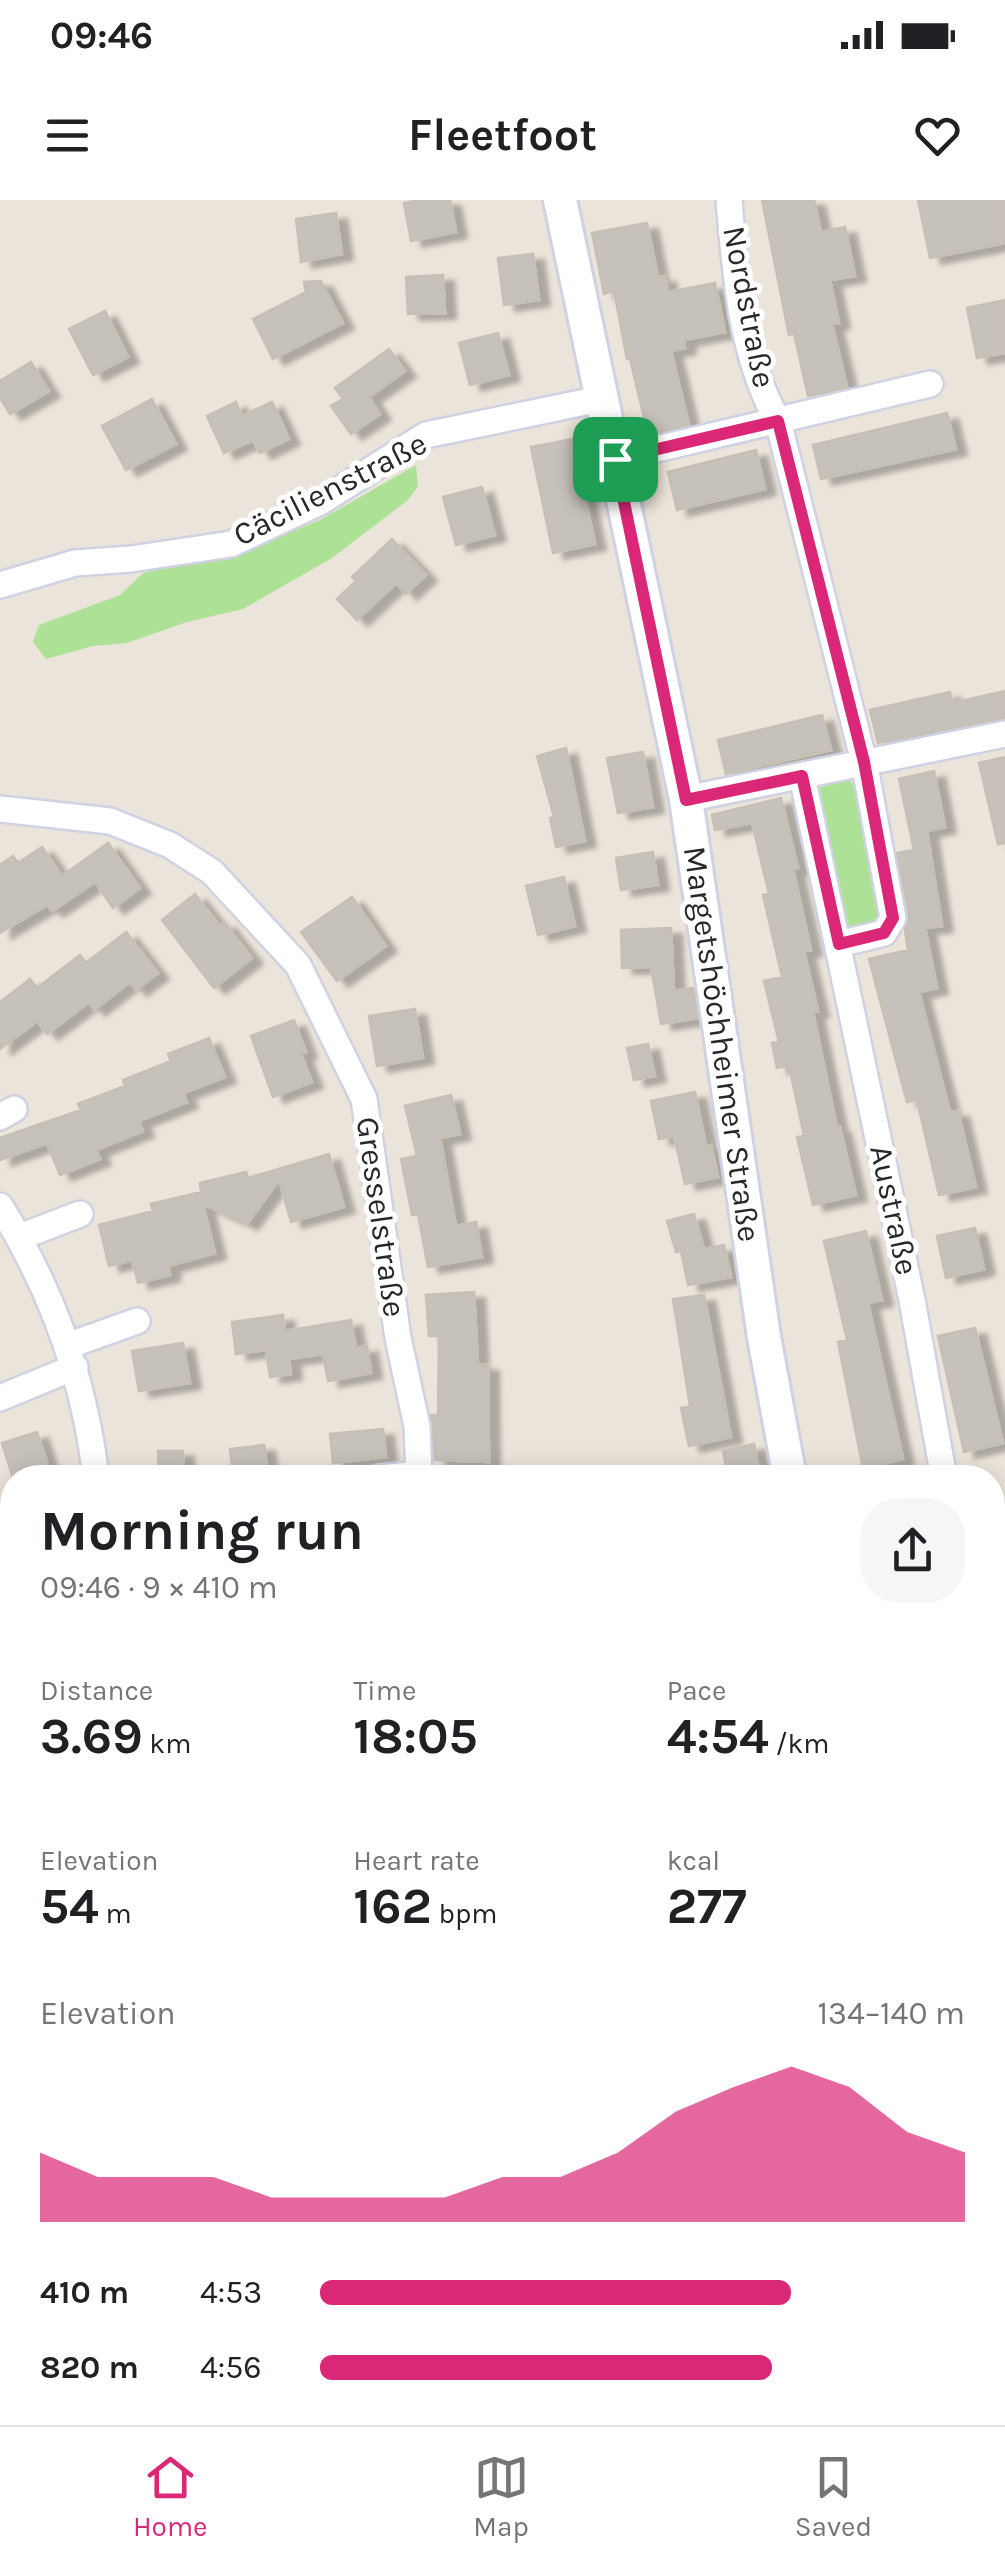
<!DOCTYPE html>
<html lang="en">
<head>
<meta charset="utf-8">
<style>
  body { margin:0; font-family:Karla,sans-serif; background:#f6f6f6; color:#202124; height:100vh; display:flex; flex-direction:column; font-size:38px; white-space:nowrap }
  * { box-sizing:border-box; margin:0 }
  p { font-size:32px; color:#757577 }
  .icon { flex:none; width:55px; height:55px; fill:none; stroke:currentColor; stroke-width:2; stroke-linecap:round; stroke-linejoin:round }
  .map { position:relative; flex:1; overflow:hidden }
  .details { position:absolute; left:0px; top:1265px; width:1005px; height:960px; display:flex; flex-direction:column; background:#fff; border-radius:40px 40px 0 0; box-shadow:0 5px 25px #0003 }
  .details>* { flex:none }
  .pin { position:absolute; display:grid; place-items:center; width:85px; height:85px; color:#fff; margin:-42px; border-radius:20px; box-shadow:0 5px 15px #0006 }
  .round { display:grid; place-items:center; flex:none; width:105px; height:105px; border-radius:40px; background:#f6f6f6 }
  .overview { display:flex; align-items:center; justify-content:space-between; height:170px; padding:0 40px }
  h1 { font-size:55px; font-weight:700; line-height:75px }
  .metrics { display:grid; grid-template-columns:repeat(3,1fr); gap:15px; height:170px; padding:10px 40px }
  .metrics div { display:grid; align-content:center }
  .metrics b { font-size:50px; font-weight:700 }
  .metrics small { font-size:28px; font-weight:400 }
  .metrics p { font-size:28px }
  .chart { height:280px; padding:20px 40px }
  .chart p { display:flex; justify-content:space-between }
  .chart svg { width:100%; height:180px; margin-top:10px; fill:#db2777; opacity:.7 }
  ul { padding:0 40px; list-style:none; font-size:32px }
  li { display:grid; grid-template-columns:160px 120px 1fr; align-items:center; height:75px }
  li i { height:25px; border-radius:12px; background:#db2777 }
  .status { display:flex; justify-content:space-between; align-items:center; height:70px; padding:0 50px; background:#fff; direction:ltr }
  .status svg { height:28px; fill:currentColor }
  header { display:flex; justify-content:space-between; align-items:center; height:130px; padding:0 40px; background:#fff; font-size:45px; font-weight:700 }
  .tab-bar { display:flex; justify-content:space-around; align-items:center; height:140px; border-top:2px solid #e0e0e0; background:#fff; font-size:28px; color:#757577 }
  .tab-bar a { display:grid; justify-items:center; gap:5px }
  .tab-bar .active { color:#db2777 }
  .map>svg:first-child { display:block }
  .green { fill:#ade296 }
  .building { fill:#c6c1ba; stroke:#c6c0b4; stroke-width:2.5; filter:url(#shadow) }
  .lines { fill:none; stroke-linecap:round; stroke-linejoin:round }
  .minor-casing { stroke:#cfd2e2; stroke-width:30 }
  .tertiary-casing { stroke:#cfd2e2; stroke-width:38 }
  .minor { stroke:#fff; stroke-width:25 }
  .tertiary { stroke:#fff; stroke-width:32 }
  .route-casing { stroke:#fff; stroke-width:20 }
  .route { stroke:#db2777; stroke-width:12 }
  .labels { text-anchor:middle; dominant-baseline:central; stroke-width:10; stroke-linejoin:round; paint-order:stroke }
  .street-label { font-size:32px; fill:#282828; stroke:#fff }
</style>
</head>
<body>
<div class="status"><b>09:46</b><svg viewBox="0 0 49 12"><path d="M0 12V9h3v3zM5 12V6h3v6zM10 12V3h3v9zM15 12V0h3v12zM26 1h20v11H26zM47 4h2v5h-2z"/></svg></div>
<header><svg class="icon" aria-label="menu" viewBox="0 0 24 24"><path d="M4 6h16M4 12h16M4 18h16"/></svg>Fleetfoot<svg class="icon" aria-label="heart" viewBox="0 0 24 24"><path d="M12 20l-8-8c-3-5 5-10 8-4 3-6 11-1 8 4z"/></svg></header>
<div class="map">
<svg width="1005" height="2225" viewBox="0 0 1005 2225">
  <defs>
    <filter id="shadow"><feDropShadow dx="11" dy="6" stdDeviation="2.5" flood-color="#0004"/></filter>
  </defs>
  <rect width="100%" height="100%" fill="#ebe4da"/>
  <!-- green -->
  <path class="green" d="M 416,265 L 418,286 L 408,300 L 332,358 L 243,409 L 187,422 L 127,443 L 93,446 L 46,459 L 33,442 L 39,425 L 120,395 L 143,373 L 250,348 L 320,320 Z
    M 849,580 L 853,584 L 884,718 L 882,722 L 844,733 L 817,588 Z
    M 12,1863 L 12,2066 L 0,2075 L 0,1869 Z
    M 12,2160 L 12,2212 L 64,2213 L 72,2225 L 0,2225 L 0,2170 Z
    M 772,2213 L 928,2213 L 931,2225 L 775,2225 Z"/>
  <!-- building -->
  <path class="building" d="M 420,0 L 450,0 L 456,32 L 411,41 L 404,3 Z
    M 762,0 L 814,0 L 821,32 L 845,27 L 855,76 L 830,80 L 839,123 L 832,124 L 847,187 L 808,196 L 794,133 L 789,135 Z
    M 918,0 L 1005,0 L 1005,43 L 930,58 Z
    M 336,13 L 342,54 L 301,62 L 296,19 Z
    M 647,23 L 658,78 L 665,76 L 668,92 L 715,83 L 725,132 L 684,140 L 685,148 L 671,151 L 689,225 L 648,234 L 630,159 L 627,159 L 614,91 L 604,94 L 592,33 Z
    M 533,54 L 539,100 L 504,105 L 498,58 Z
    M 443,75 L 445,113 L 408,114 L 406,77 Z
    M 321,81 L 343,123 L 273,159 L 253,119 L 306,92 L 304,82 Z
    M 1005,100 L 1005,153 L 977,158 L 967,108 Z
    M 105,111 L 128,157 L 93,175 L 69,129 Z
    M 498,133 L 509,175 L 470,185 L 459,143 Z
    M 389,149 L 405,171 L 369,197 L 380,214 L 351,234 L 331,206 L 343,199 L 335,188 Z
    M 31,162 L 49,191 L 10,214 L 0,198 L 0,181 Z
    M 152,199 L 176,244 L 126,270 L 102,226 Z
    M 236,202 L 242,216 L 272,202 L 289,239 L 260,253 L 253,240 L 224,253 L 207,216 Z
    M 947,213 L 956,249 L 821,279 L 813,245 Z
    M 573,239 L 595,344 L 553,353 L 531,247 Z
    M 756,250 L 765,289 L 677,310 L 668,272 Z
    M 482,287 L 495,335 L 456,345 L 443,297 Z
    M 392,339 L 426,375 L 406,394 L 396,383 L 357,420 L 337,399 L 356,381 L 352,377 Z
    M 1005,491 L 1005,518 L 878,543 L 870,510 L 950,492 L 952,503 Z
    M 822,515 L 831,550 L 726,574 L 718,540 Z
    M 566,548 L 585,641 L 556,647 L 550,618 L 554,617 L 537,556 Z
    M 643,552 L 653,607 L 618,613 L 607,558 Z
    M 1005,557 L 1005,643 L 998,644 L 979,563 Z
    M 934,571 L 945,627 L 927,631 L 942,726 L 925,728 L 937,788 L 919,792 L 950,912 L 958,911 L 976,987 L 939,995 L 917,900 L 907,902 L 869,759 L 908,750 L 905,730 L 909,715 L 897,653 L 914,650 L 899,579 Z
    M 781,598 L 798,668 L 793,669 L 811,750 L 804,751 L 818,811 L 813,812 L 837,928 L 840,927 L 856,995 L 813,1005 L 797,937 L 804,936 L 789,865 L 777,868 L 772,843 L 779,842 L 764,781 L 782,777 L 763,695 L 769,694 L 752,623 L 715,630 L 712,615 Z
    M 108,643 L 140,688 L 113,708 L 95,682 L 52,711 L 47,705 L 0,733 L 0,665 L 13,656 L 18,663 L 42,647 L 62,676 Z
    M 653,652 L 658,685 L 621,690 L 616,658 Z
    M 564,677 L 575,726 L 538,735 L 526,686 Z
    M 195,694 L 220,726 L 224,722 L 252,758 L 214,788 L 162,720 Z
    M 352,697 L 386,746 L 337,781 L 301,732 Z
    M 671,728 L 674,791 L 693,788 L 698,818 L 661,824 L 651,767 L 622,768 L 621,730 Z
    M 126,732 L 158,773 L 136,790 L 130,782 L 94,810 L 89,802 L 47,834 L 37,821 L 0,849 L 0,802 L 30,779 L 37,788 L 80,755 L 86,763 Z
    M 415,809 L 423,858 L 377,866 L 369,816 Z
    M 294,820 L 306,852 L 301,854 L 312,882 L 273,897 L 251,836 Z
    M 209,838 L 225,877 L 183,893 L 187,902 L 139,921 L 143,931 L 96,950 L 100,959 L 60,975 L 47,943 L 0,960 L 0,938 L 81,910 L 78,904 L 125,886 L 123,880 L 171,861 L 168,854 Z
    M 648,844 L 655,876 L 634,880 L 627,848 Z
    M 695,892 L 706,946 L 711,945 L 718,977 L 685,984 L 674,936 L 659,939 L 651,901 Z
    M 451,895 L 460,934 L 440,938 L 456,1026 L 476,1022 L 482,1057 L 428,1067 L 418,1014 L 412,1015 L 401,959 L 417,956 L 405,906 Z
    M 329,954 L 344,1007 L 291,1022 L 279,980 L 247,1024 L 203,1004 L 215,1053 L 168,1066 L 170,1075 L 138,1083 L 132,1060 L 109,1066 L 99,1025 L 153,1011 L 151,1004 L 201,992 L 200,983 L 246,972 L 248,978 Z
    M 694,1014 L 704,1049 L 724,1045 L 731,1077 L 688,1085 L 681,1051 L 676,1052 L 667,1021 Z
    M 975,1028 L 984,1069 L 946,1078 L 937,1036 Z
    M 866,1031 L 882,1100 L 868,1103 L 903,1259 L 863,1269 L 838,1142 L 847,1140 L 824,1041 Z
    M 474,1092 L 478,1165 L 488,1165 L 489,1262 L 435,1260 L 431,1215 L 438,1215 L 439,1136 L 429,1136 L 426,1095 Z
    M 704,1095 L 731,1237 L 689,1246 L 681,1208 L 690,1206 L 673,1099 Z
    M 283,1115 L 285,1131 L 351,1120 L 356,1148 L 367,1146 L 371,1173 L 328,1181 L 323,1154 L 289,1159 L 291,1174 L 270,1177 L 266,1150 L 236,1154 L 232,1122 Z
    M 975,1128 L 1003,1243 L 964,1252 L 938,1136 Z
    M 183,1143 L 190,1183 L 139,1191 L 132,1151 Z
    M 383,1229 L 386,1257 L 333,1263 L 330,1234 Z
    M 37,1232 L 52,1278 L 13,1278 L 2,1243 Z
    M 754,1244 L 760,1275 L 728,1278 L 723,1251 Z
    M 264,1245 L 268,1274 L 233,1278 L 230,1249 Z
    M 158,1251 L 183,1251 L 184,1278 L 159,1278 Z"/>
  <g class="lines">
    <defs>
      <path id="minor" d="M 729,0 C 735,72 741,157 778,221 L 864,562 L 893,718 L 884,733 L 839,744
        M 615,259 L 930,184
        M 0,385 L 75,363 L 131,359 L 231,344 L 320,302 L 426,235 L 600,199
        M 802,576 L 912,1100 L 944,1278
        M 686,599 L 1005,534
        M 0,609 L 110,621 L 170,645 L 212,672 L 298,765 L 364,899 L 398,1138 L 417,1226 L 419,1274 L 380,1278
        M 0,917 L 14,909
        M 0,1006 C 51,1088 85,1181 96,1278
        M 20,1037 L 80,1014
        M 67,1146 L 137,1121
        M 0,1198 L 75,1167
        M 0,1390 L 12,1387
        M 992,1563 L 1002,1621
        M 0,1854 L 12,1848
        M 992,2118 L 1005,2160
        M 0,2143 L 12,2133
        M 673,2212 L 679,2225
        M 576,2225 L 602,2212"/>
      <path id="tertiary" d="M 560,0 L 686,599 L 764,1137 L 790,1278
        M 992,1778 L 1005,1775"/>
    </defs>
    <!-- minor casing -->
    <use href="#minor" class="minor-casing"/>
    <!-- tertiary casing -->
    <use href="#tertiary" class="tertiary-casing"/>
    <!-- minor -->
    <use href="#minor" class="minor"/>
    <!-- tertiary -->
    <use href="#tertiary" class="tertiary"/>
  </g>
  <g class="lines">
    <defs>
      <path id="route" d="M 778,221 L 864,562 L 893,718 L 884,733 L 839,744 L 802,576 L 686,600 L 615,259 Z"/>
    </defs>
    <!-- route casing -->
    <use href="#route" class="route-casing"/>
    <!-- route -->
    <use href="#route" class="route"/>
  </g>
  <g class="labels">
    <!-- street labels -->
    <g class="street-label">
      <text transform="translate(749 107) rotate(79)">Nordstraße</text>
      <text transform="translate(330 289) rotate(-27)">Cäcilienstraße</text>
      <text transform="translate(722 844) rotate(82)">Margetshöchheimer Straße</text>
      <text transform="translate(894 1010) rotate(78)">Austraße</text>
      <text transform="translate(381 1017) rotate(82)">Gresselstraße</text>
    </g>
  </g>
</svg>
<div class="pin" style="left:615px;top:259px;background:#1e9e55"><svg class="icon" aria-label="arrive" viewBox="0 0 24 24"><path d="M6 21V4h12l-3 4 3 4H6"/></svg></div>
<section class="details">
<div class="overview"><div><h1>Morning run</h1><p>09:46 · 9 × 410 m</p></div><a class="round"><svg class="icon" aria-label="share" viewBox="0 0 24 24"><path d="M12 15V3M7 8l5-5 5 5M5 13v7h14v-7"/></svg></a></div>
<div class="metrics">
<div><p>Distance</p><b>3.69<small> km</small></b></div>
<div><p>Time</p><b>18:05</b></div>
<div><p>Pace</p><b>4:54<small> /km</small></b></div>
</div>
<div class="metrics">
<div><p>Elevation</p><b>54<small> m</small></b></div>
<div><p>Heart rate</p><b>162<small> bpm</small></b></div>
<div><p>kcal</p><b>277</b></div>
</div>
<div class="chart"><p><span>Elevation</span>134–140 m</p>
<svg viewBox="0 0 160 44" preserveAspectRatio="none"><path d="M0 44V27L10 33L20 33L30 33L40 38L50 38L60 38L70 38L80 33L90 33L100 27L110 17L120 11L130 6L140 11L150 22L160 27V44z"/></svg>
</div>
<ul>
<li><b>410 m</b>4:53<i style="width:73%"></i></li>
<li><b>820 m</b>4:56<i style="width:70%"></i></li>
</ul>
</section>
</div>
<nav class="tab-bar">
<a class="active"><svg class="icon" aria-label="home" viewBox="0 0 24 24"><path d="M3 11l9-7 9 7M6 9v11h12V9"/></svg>Home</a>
<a><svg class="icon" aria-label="map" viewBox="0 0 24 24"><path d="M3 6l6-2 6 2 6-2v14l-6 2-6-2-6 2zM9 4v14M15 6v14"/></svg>Map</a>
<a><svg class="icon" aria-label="saved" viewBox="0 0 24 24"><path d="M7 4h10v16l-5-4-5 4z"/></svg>Saved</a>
</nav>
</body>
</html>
